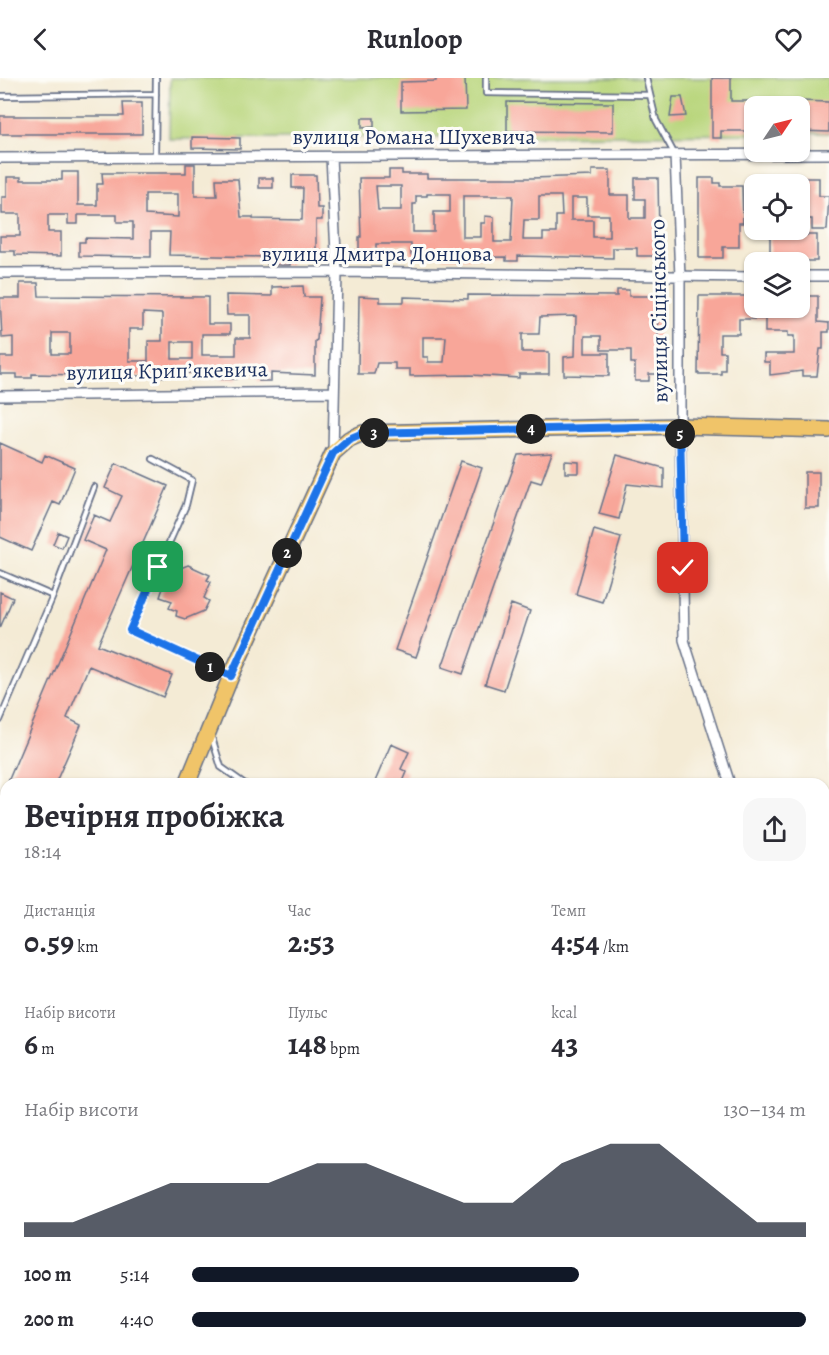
<!DOCTYPE html>
<html lang="uk">
<head>
<meta charset="utf-8">
<style>
  body { margin:0; font-family:Alegreya,serif; background:#f7f7f7; color:#2b2b33; height:100vh; display:flex; flex-direction:column; font-size:22px; white-space:nowrap }
  * { box-sizing:border-box; margin:0 }
  p { font-size:20px; color:#7c7c81 }
  .icon { flex:none; width:33px; height:33px; fill:none; stroke:currentColor; stroke-width:2; stroke-linecap:round; stroke-linejoin:round }
  .map { position:relative; flex:1; overflow:hidden }
  .details { position:absolute; left:0px; top:700px; width:830px; height:578px; display:flex; flex-direction:column; background:#fff; border-radius:18px 18px 0 0; box-shadow:0 2px 4px #0004 }
  .details>* { flex:none }
  .needle { width:39px; rotate:55deg }
  .fabs { position:absolute; left:744px; top:18px; display:grid; gap:12px }
  .fabs a { display:grid; place-items:center; width:66px; height:66px; border-radius:12px; background:#fff; box-shadow:0 2px 4px #0004; font-size:30px }
  .pin { position:absolute; display:grid; place-items:center; width:51px; height:51px; color:#fff; margin:-26px; border-radius:12px; box-shadow:0 3px 9px #0006 }
  .km { position:absolute; width:30px; height:30px; margin:-15px; border-radius:50%; background:#222; color:#fff; font-size:16px; line-height:30px; text-align:center }
  .round { display:grid; place-items:center; flex:none; width:63px; height:63px; border-radius:18px; background:#f7f7f7 }
  .summary { display:flex; align-items:center; justify-content:space-between; height:102px; padding:0 24px }
  h1 { font-size:33px; font-weight:700; line-height:45px }
  .metrics { display:grid; grid-template-columns:repeat(3,1fr); gap:9px; height:102px; padding:6px 24px }
  .metrics div { display:grid; align-content:center }
  .metrics b { font-size:30px; font-weight:700 }
  .metrics small { font-size:16px; font-weight:400 }
  .metrics p { font-size:16px }
  .chart { height:168px; padding:12px 24px }
  .chart p { display:flex; justify-content:space-between }
  .chart svg { width:100%; height:108px; margin-top:6px; fill:#111827; opacity:.7 }
  ul { padding:0 24px; list-style:none; font-size:20px }
  li { display:grid; grid-template-columns:96px 72px 1fr; align-items:center; height:45px }
  li i { height:15px; border-radius:8px; background:#111827 }
  header { display:flex; justify-content:space-between; align-items:center; height:78px; padding:0 24px; background:#fff; font-size:27px; font-weight:700 }
  .map>svg:first-child { display:block }
  .green { fill:#b9d67d; stroke:#6a826e; stroke-width:1.5 }
  .building { fill:#f8a699; fill-rule:evenodd }
  .lines { fill:none; stroke-linecap:round; stroke-linejoin:round }
  .lane-casing { stroke:#677188; stroke-width:8 }
  .street-casing { stroke:#677188; stroke-width:12 }
  .secondary-casing { stroke:#677188; stroke-width:16 }
  .primary-casing { stroke:#677188; stroke-width:18 }
  .lane { stroke:#fff; stroke-width:4.5 }
  .street { stroke:#fff; stroke-width:9 }
  .secondary { stroke:#f9e7c3; stroke-width:14 }
  .primary { stroke:#f0c469; stroke-width:15 }
  .rail-casing { stroke:#1b2f5e; stroke-width:5 }
  .rail { stroke:#fdfcf7; stroke-width:3; stroke-dasharray:9; stroke-linecap:butt }
  .route-casing { stroke:#fff; stroke-width:12 }
  .route { stroke:#1a73e8; stroke-width:8 }
  .labels { text-anchor:middle; dominant-baseline:central; stroke-width:6; stroke-linejoin:round; paint-order:stroke }
  .street-label { font-size:22px; fill:#1b2f5e; stroke:#fdfcf7 }
</style>
</head>
<body>
<header><svg class="icon" aria-label="back" viewBox="0 0 24 24"><path d="M15 5l-7 7 7 7"/></svg>Runloop<svg class="icon" aria-label="heart" viewBox="0 0 24 24"><path d="M12 20l-8-8c-3-5 5-10 8-4 3-6 11-1 8 4z"/></svg></header>
<div class="map">
<svg width="829" height="1277" viewBox="0 0 829 1277">
  <rect width="100%" height="100%" fill="#fdfcf7"/>
  <filter id="ink" filterUnits="userSpaceOnUse"><feTurbulence type="fractalNoise" baseFrequency=".0167" numOctaves="2"/><feDisplacementMap in="SourceGraphic" scale="12" xChannelSelector="R" yChannelSelector="G"/><feConvolveMatrix kernelMatrix="1 2 1 2 8 2 1 2 1" color-interpolation-filters="sRGB"/></filter>
  <filter id="wash" filterUnits="userSpaceOnUse"><feTurbulence type="fractalNoise" baseFrequency=".008" numOctaves="4" result="noise"/><feDisplacementMap in="SourceGraphic" scale="24" xChannelSelector="R" yChannelSelector="G"/><feGaussianBlur stdDeviation="1.35" result="paint"/><feColorMatrix in="noise" values="0 0 0 0 0 0 0 0 0 0 0 0 0 0 0 0 0 1.4 0 .05"/><feComposite in="paint" operator="in"/></filter>
  <g filter="url(#wash)">
    <rect width="100%" height="100%" fill="#f4ebd5"/>
    <!-- green -->
    <path class="green" d="M 170,0 L 829,0 L 829,55 L 800,55 L 800,28 L 754,28 L 754,56 L 169,61 Z"/>
    <g id="blocks">
      <!-- building -->
      <path class="building" d="M 436,0 L 465,0 L 466,32 L 401,33 L 401,4 L 436,3 Z
        M 712,0 L 731,0 L 731,23 L 754,23 L 754,53 L 721,53 L 721,60 L 712,60 Z
        M 673,19 L 682,19 L 686,38 L 670,39 Z
        M 800,23 L 829,24 L 829,54 L 800,53 Z
        M 507,24 L 613,25 L 613,54 L 507,53 Z
        M 123,25 L 142,25 L 142,56 L 0,56 L 0,38 L 124,38 Z
        M 362,40 L 374,40 L 374,49 L 362,50 Z
        M 192,59 L 240,60 L 240,71 L 192,70 Z
        M 186,86 L 195,86 L 195,118 L 217,118 L 216,101 L 238,101 L 241,139 L 253,139 L 253,141 L 302,142 L 303,110 L 292,110 L 292,97 L 316,97 L 317,130 L 322,130 L 322,142 L 316,142 L 316,179 L 290,179 L 290,187 L 280,187 L 267,186 L 267,179 L 169,177 L 170,154 L 151,154 L 151,179 L 79,178 L 79,164 L 85,164 L 85,160 L 133,161 L 133,144 L 117,144 L 117,137 L 78,137 L 78,146 L 68,146 L 68,137 L 48,137 L 48,154 L 61,154 L 61,178 L 15,177 L 15,173 L 0,173 L 0,158 L 20,158 L 20,136 L 2,136 L 2,119 L 7,119 L 7,99 L 21,99 L 21,102 L 62,102 L 62,94 L 78,94 L 78,127 L 97,127 L 97,106 L 103,106 L 102,95 L 186,95 ZM 145,116 L 178,116 L 178,139 L 145,137 Z
        M 389,92 L 402,92 L 402,96 L 427,96 L 427,100 L 532,100 L 592,98 L 592,92 L 610,92 L 610,117 L 629,117 L 629,140 L 645,140 L 645,121 L 635,121 L 635,100 L 658,100 L 659,158 L 660,165 L 663,165 L 663,178 L 637,178 L 637,170 L 613,170 L 613,180 L 518,178 L 518,183 L 506,183 L 506,179 L 443,180 L 443,177 L 411,177 L 411,166 L 376,166 L 376,179 L 359,179 L 359,159 L 361,159 L 359,100 L 389,100 ZM 376,108 L 401,108 L 401,132 L 378,132 ZM 427,116 L 450,116 L 450,134 L 434,134 L 434,154 L 413,154 L 413,126 L 416,126 L 416,118 L 427,118 ZM 463,118 L 513,118 L 511,164 L 494,164 L 494,139 L 485,138 L 485,145 L 481,145 L 481,159 L 463,159 ZM 539,118 L 561,118 L 562,138 L 556,138 L 556,155 L 543,155 L 543,162 L 523,162 L 524,142 L 539,142 ZM 571,120 L 587,120 L 587,137 L 609,137 L 609,159 L 593,159 L 593,142 L 571,142 Z
        M 259,100 L 273,100 L 273,110 L 259,110 Z
        M 699,100 L 714,100 L 714,105 L 720,105 L 720,108 L 742,108 L 743,145 L 739,145 L 739,169 L 723,169 L 723,180 L 699,180 Z
        M 801,100 L 819,100 L 819,118 L 829,118 L 827,152 L 812,152 L 812,141 L 800,141 Z
        M 779,152 L 793,152 L 793,157 L 817,157 L 817,183 L 801,183 L 801,178 L 770,177 L 770,156 L 779,156 Z
        M 20,205 L 38,205 L 39,218 L 208,219 L 208,246 L 230,246 L 230,256 L 202,256 L 202,277 L 236,277 L 236,260 L 250,260 L 250,237 L 227,237 L 226,217 L 272,218 L 272,209 L 303,208 L 304,219 L 320,219 L 317,262 L 315,263 L 315,297 L 271,295 L 271,303 L 259,303 L 259,299 L 253,297 L 237,297 L 237,301 L 220,301 L 220,295 L 185,295 L 185,299 L 32,296 L 32,300 L 17,300 L 17,296 L 0,296 L 0,279 L 13,279 L 13,259 L 2,260 L 0,220 L 20,220 ZM 143,235 L 162,236 L 162,263 L 148,263 L 148,283 L 129,283 L 129,251 L 143,251 ZM 52,255 L 70,255 L 70,276 L 52,276 ZM 172,264 L 192,264 L 192,281 L 172,281 Z
        M 617,212 L 629,212 L 629,218 L 657,218 L 659,296 L 649,296 L 649,303 L 635,303 L 635,285 L 631,285 L 631,272 L 601,272 L 601,258 L 585,258 L 585,275 L 609,275 L 609,298 L 564,297 L 564,279 L 575,278 L 576,238 L 540,239 L 539,256 L 522,256 L 522,274 L 549,274 L 549,296 L 519,296 L 519,300 L 471,297 L 410,298 L 410,291 L 395,291 L 395,285 L 377,285 L 374,296 L 358,296 L 359,218 L 380,219 L 380,224 L 404,224 L 404,219 L 468,221 L 468,217 L 617,218 ZM 423,259 L 446,259 L 444,284 L 428,284 L 428,279 L 423,279 Z
        M 699,218 L 754,218 L 754,230 L 801,230 L 801,218 L 818,218 L 818,244 L 829,245 L 829,254 L 823,254 L 823,271 L 820,271 L 817,298 L 802,298 L 802,293 L 770,297 L 770,284 L 764,284 L 764,276 L 794,276 L 794,258 L 788,258 L 788,254 L 765,254 L 765,241 L 739,241 L 739,256 L 720,256 L 720,274 L 725,274 L 725,292 L 721,292 L 721,296 L 698,296 Z
        M 0,365 L 42,384 L 45,377 L 75,390 L 60,427 L 53,424 L 31,473 L 0,459 Z
        M 552,375 L 541,405 L 531,402 L 463,596 L 442,589 L 518,377 Z
        M 617,377 L 664,390 L 664,410 L 627,406 L 619,441 L 599,436 Z
        M 461,383 L 482,390 L 416,579 L 395,572 Z
        M 565,383 L 579,384 L 579,395 L 565,395 Z
        M 116,385 L 168,408 L 98,567 L 172,597 L 163,619 L 89,588 L 67,640 L 81,647 L 55,706 L 7,706 L 106,472 L 83,462 L 94,437 L 110,444 L 122,418 L 105,410 Z
        M 805,394 L 819,394 L 819,430 L 805,430 Z
        M 594,452 L 621,460 L 602,524 L 576,516 Z
        M 58,454 L 67,458 L 62,470 L 53,466 Z
        M 188,487 L 210,497 L 207,502 L 211,504 L 204,520 L 209,523 L 204,533 L 185,541 L 176,538 L 177,533 L 169,530 L 172,523 L 160,519 L 168,495 Z
        M 0,514 L 13,520 L 0,550 Z
        M 511,526 L 530,533 L 504,612 L 485,606 Z
        M 391,666 L 409,674 L 401,691 L 407,694 L 402,706 L 374,706 Z"/>
    </g>
  </g>
  <g filter="url(#ink)">
    <use href="#blocks" fill-opacity="0" stroke="#677188" stroke-width="1.5"/>
    <g class="lines">
      <defs>
        <path id="lane" d="M 486,0 L 486,15 L 650,17
          M 646,0 L 656,42 L 675,77
          M 0,18 L 156,16
          M 155,80 L 156,0
          M 153,381 L 192,402 L 186,427 L 130,552 L 228,597
          M 0,495 L 53,518
          M 0,642 L 53,518 L 94,409
          M 212,660 L 221,689 L 245,706
          M 0,883 L 6,886
          M 824,946 L 829,946"/>
        <path id="street" d="M 675,77 L 680,199 L 680,348 L 684,562 L 730,706
          M 331,79 L 337,194 L 333,375
          M 0,80 L 829,76
          M 0,195 L 337,194 L 754,199
          M 800,198 L 829,198
          M 0,318 L 334,314
          M 824,1068 L 829,1095 L 827,1277"/>
        <path id="secondary" d="M 0,1156 L 6,1142"/>
        <path id="primary" d="M 187,706 L 231,598 L 333,375 L 349,361 L 363,355 L 680,348 L 829,352
          M 0,1005 L 6,1007"/>
      </defs>
      <!-- lane casing -->
      <use href="#lane" class="lane-casing"/>
      <!-- street casing -->
      <use href="#street" class="street-casing"/>
      <!-- secondary casing -->
      <use href="#secondary" class="secondary-casing"/>
      <!-- primary casing -->
      <use href="#primary" class="primary-casing"/>
      <!-- lane -->
      <use href="#lane" class="lane"/>
      <!-- street -->
      <use href="#street" class="street"/>
      <!-- secondary -->
      <use href="#secondary" class="secondary"/>
      <!-- primary -->
      <use href="#primary" class="primary"/>
      <defs>
        <path id="rail" d="M 824,767 L 829,766
          M 824,785 L 829,783
          M 132,1277 L 135,1272
          M 257,1277 L 260,1272"/>
      </defs>
      <!-- rail casing -->
      <use href="#rail" class="rail-casing"/>
      <!-- rail -->
      <use href="#rail" class="rail"/>
    </g>
  </g>
  <g class="lines" filter="url(#ink)">
    <defs>
      <path id="route" d="M 158,489 L 130,552 L 231,598 L 333,375 L 349,361 L 363,355 L 680,348 L 683,490"/>
    </defs>
    <!-- route casing -->
    <use href="#route" class="route-casing"/>
    <!-- route -->
    <use href="#route" class="route"/>
  </g>
  <g class="labels">
    <!-- street labels -->
    <g class="street-label">
      <text x="414" y="59">вулиця Романа Шухевича</text>
      <text x="377" y="176">вулиця Дмитра Донцова</text>
      <text transform="translate(659 233) rotate(-91)">вулиця Сіцінського</text>
      <text transform="translate(167 293) rotate(-1)">вулиця Крипʼякевича</text>
    </g>
  </g>
</svg>
<div class="fabs">
<a><svg class="needle" viewBox="-14 -14 28 28"><path d="M0-13l5 13h-10z" fill="#e53935"/><path d="M0 13l5-13h-10z" fill="#7c7c81"/></svg></a>
<a><svg class="icon" aria-label="locate" viewBox="0 0 24 24"><circle cx="12" cy="12" r="6"/><path d="M12 2v4M12 18v4M2 12h4M18 12h4"/></svg></a>
<a><svg class="icon" aria-label="layers" viewBox="0 0 24 24"><path d="M12 4l9 5-9 5-9-5zM3 14l9 5 9-5"/></svg></a>
</div>
<div class="pin" style="left:158px;top:489px;background:#1e9e55"><svg class="icon" aria-label="arrive" viewBox="0 0 24 24"><path d="M6 21V4h12l-3 4 3 4H6"/></svg></div>
<div class="pin" style="left:683px;top:490px;background:#d93025"><svg class="icon" aria-label="check" viewBox="0 0 24 24"><path d="M5 12l5 5 9-10"/></svg></div>
<b class="km" style="left:210px;top:589px">1</b>
<b class="km" style="left:287px;top:475px">2</b>
<b class="km" style="left:374px;top:355px">3</b>
<b class="km" style="left:531px;top:351px">4</b>
<b class="km" style="left:680px;top:356px">5</b>
<section class="details">
<div class="summary"><div><h1>Вечірня пробіжка</h1><p>18:14</p></div><a class="round"><svg class="icon" aria-label="share" viewBox="0 0 24 24"><path d="M12 15V3M7 8l5-5 5 5M5 13v7h14v-7"/></svg></a></div>
<div class="metrics">
<div><p>Дистанція</p><b>0.59<small> km</small></b></div>
<div><p>Час</p><b>2:53</b></div>
<div><p>Темп</p><b>4:54<small> /km</small></b></div>
</div>
<div class="metrics">
<div><p>Набір висоти</p><b>6<small> m</small></b></div>
<div><p>Пульс</p><b>148<small> bpm</small></b></div>
<div><p>kcal</p><b>43</b></div>
</div>
<div class="chart"><p><span>Набір висоти</span>130–134 m</p>
<svg viewBox="0 0 160 44" preserveAspectRatio="none"><path d="M0 44V38L10 38L20 30L30 22L40 22L50 22L60 14L70 14L80 22L90 30L100 30L110 14L120 6L130 6L140 22L150 38L160 38V44z"/></svg>
</div>
<ul>
<li><b>100 m</b>5:14<i style="width:63%"></i></li>
<li><b>200 m</b>4:40<i style="width:100%"></i></li>
</ul>
</section>
</div>
</body>
</html>
